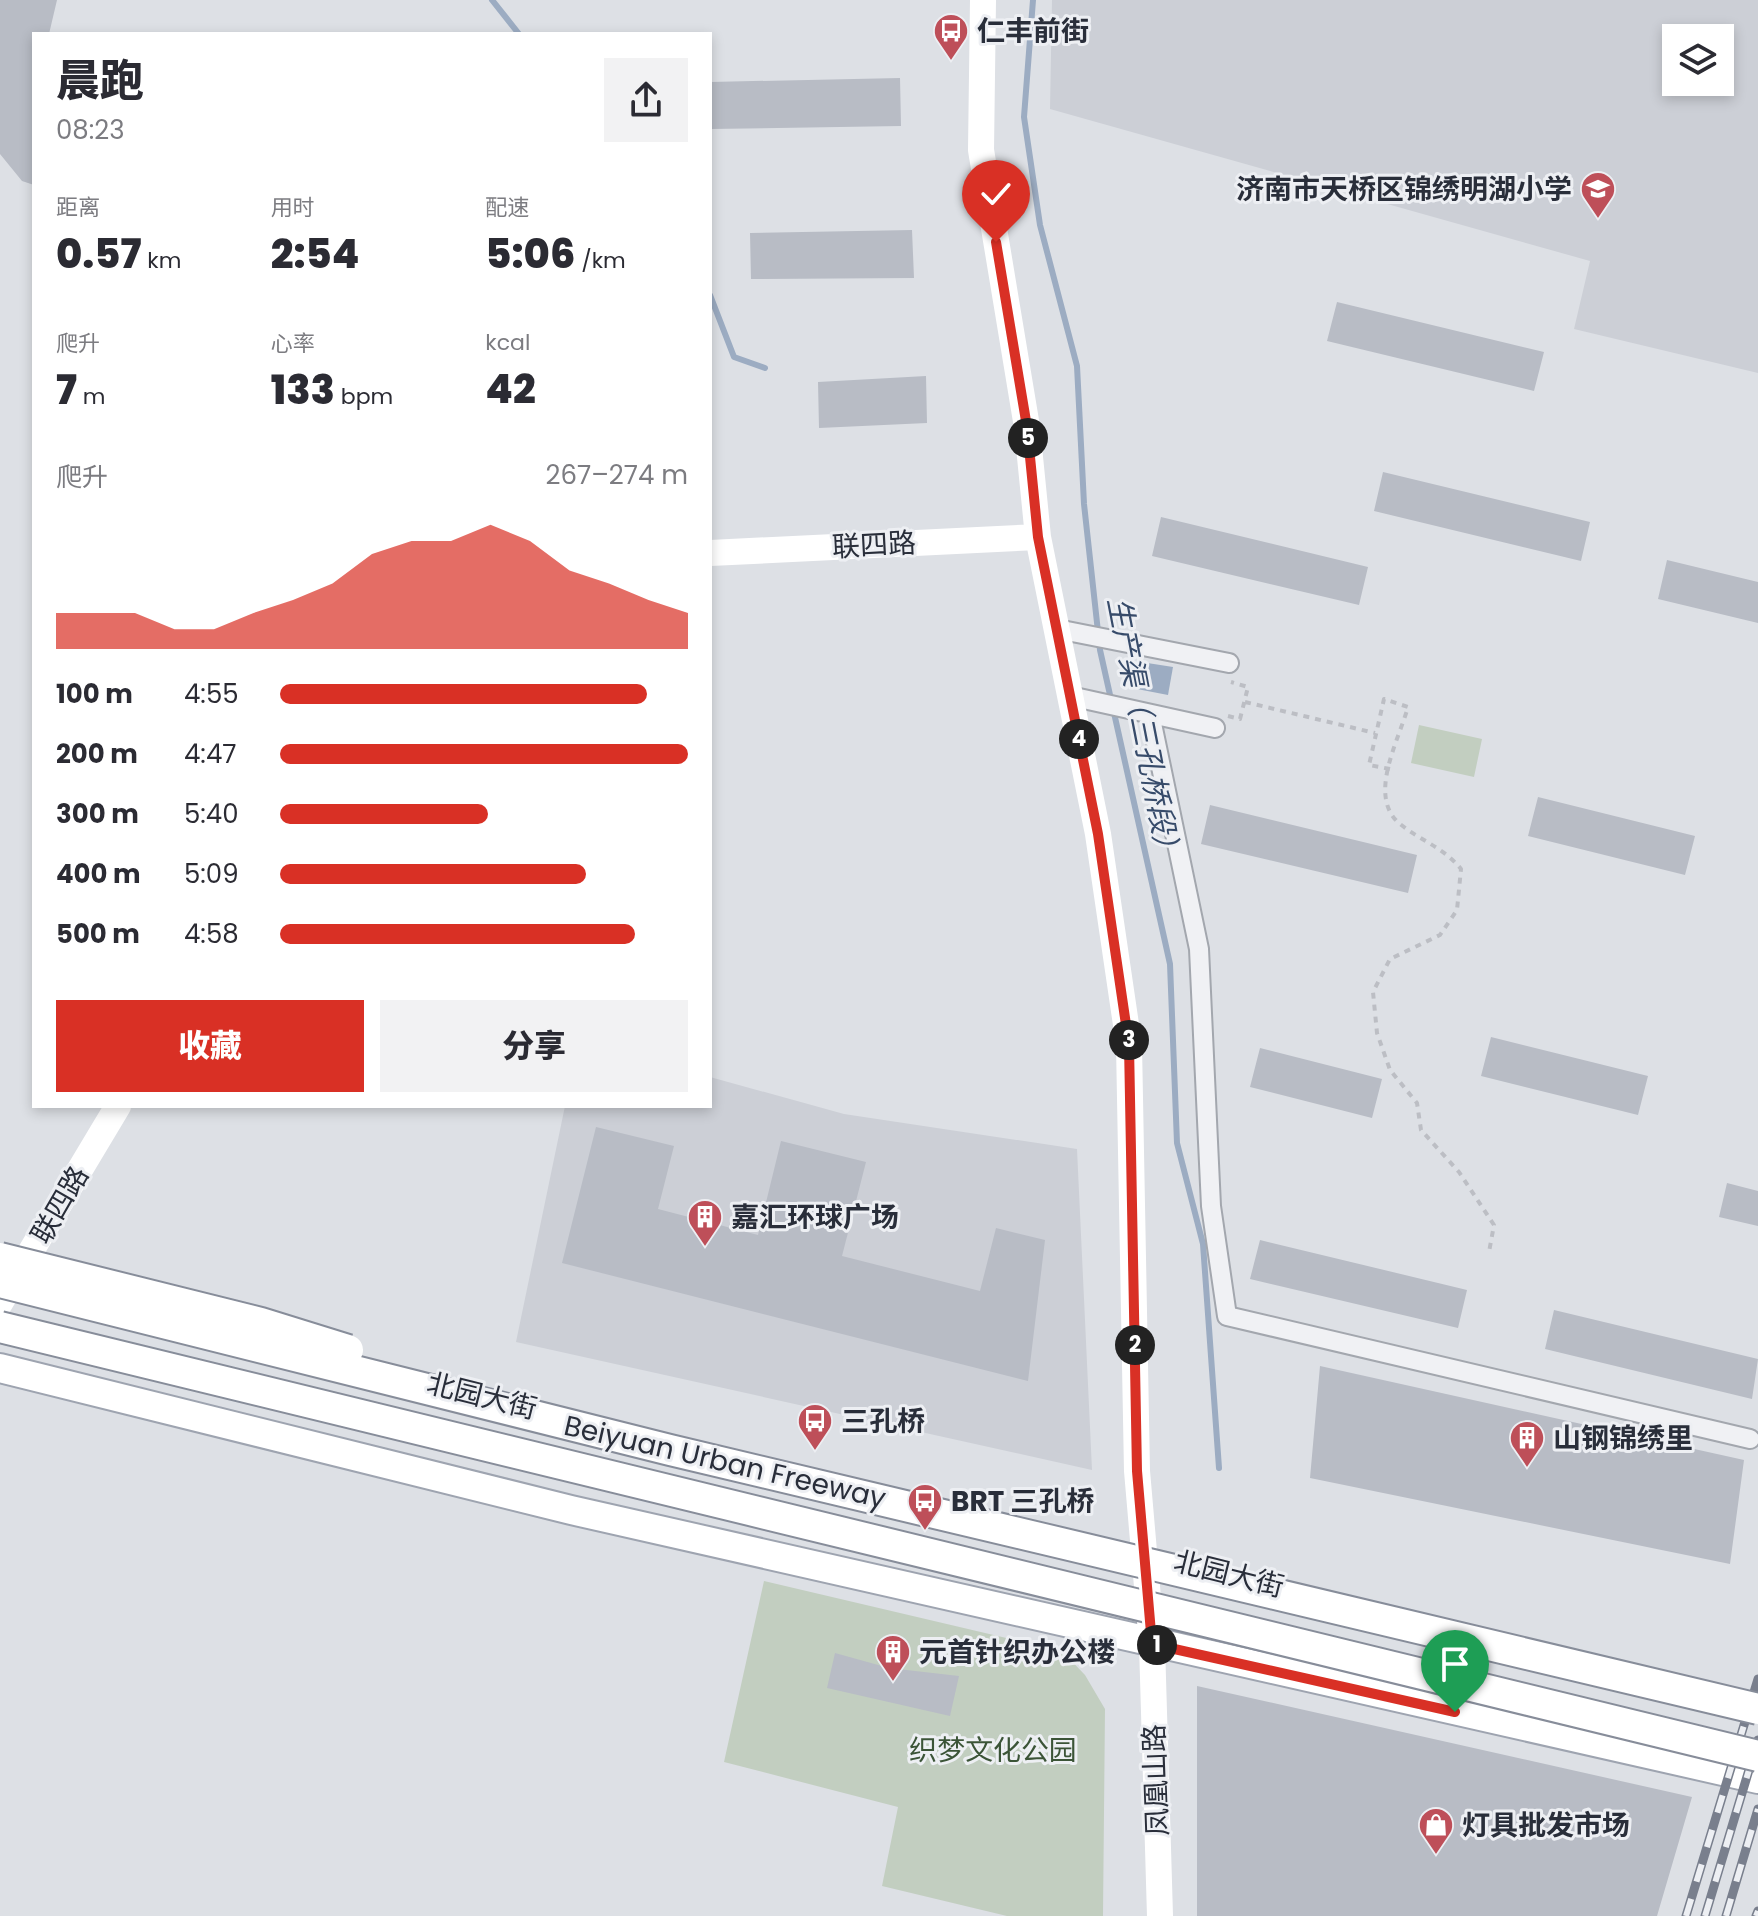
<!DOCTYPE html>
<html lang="zh">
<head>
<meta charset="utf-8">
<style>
  body { margin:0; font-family:Poppins,"Noto Sans SC",sans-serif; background:#f2f2f3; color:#2b2b33; height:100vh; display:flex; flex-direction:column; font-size:30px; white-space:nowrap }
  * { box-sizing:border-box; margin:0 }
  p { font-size:26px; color:#7c7c81 }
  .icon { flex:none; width:44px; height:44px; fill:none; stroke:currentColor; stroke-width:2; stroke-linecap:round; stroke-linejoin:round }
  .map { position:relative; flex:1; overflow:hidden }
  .drawer { position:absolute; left:32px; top:32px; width:680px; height:1076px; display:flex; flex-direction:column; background:#fff; border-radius:0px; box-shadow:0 4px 12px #0003 }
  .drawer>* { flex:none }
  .controls { position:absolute; left:1662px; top:24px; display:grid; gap:16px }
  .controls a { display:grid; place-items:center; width:72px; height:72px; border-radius:0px; background:#fff; box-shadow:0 4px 12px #0003; font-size:40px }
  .pin { position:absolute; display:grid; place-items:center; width:68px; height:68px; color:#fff; margin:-82px -34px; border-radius:50% 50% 50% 0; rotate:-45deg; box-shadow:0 0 8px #0007 }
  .pin .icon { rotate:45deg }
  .km { position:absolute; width:40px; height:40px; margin:-20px; border-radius:50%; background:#222; color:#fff; font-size:22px; line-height:40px; text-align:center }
  .round { display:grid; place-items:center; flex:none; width:84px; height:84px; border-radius:0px; background:#f2f2f3 }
  .headline { display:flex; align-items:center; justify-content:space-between; height:136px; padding:0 24px }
  h1 { font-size:44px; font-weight:800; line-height:60px }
  .stats { display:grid; grid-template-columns:repeat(3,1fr); gap:12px; height:136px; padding:8px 24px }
  .stats div { display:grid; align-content:center }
  .stats b { font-size:40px; font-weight:800 }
  .stats small { font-size:22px; font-weight:400 }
  .stats p { font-size:22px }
  .chart { height:224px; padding:16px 24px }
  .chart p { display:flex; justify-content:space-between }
  .chart svg { width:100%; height:144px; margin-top:8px; fill:#d93025; opacity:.7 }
  .cta { display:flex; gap:16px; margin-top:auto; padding:16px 24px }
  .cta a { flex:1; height:92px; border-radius:0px; background:#d93025; color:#fff; font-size:32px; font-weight:800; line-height:92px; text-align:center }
  .cta a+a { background:#f2f2f3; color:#2b2b33 }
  ul { padding:0 24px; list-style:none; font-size:26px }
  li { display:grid; grid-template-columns:128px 96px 1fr; align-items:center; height:60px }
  li i { height:20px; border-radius:10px; background:#d93025 }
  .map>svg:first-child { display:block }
  .built { fill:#cccfd6; fill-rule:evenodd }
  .green { fill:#c2cec0 }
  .water { fill:#9cacc2 }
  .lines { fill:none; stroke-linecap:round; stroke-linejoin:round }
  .stream { stroke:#9cacc2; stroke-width:6 }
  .building { fill:#b8bcc5 }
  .minor-casing { stroke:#a3a7ae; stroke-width:22 }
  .primary-casing { stroke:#9ea4b0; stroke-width:32 }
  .path { stroke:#bcbec4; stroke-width:4; stroke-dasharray:6 6; stroke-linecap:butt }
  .minor { stroke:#f0f1f4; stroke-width:18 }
  .secondary { stroke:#fff; stroke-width:26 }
  .primary { stroke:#fff; stroke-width:28 }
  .rail-casing { stroke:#797f8d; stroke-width:9 }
  .rail { stroke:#edeff3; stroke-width:6; stroke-dasharray:18; stroke-linecap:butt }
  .trunk-bridge-casing { stroke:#878d9a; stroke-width:34; stroke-linecap:butt }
  .trunk-bridge { stroke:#fff; stroke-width:30 }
  .route-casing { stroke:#fff; stroke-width:16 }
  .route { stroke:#d93025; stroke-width:10 }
  .labels { text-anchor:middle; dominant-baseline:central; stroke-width:6; stroke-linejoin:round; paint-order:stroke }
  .poi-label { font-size:28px; font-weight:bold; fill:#292e3a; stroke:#edeff3; text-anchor:start }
  .street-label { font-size:28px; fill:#292e3a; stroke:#edeff3 }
  .park-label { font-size:28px; fill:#3b5437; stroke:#edeff3 }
  .water-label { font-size:30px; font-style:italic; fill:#374b6a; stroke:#edeff3 }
</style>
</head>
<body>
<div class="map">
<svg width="1758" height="1916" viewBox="0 0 1758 1916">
  <rect width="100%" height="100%" fill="#dde0e5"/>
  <!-- built -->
  <path class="built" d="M 1052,0 L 1758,0 L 1758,373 L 1574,329 L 1590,261 L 1050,109 ZM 1720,38 L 1720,82 L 1676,82 L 1676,38 Z
    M 710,1077 L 844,1114 L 1077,1149 L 1092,1470 L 516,1342 L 565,1106 L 710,1106 Z"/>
  <!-- green -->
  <path class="green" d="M 1419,725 L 1482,739 L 1474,777 L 1411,763 Z
    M 764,1581 L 1062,1651 L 1085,1675 L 1105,1709 L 1103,1916 L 1007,1916 L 882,1886 L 898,1807 L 724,1762 Z"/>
  <!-- water -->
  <path class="water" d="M 1141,662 L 1173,667 L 1168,695 L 1137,689 Z"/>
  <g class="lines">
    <!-- stream -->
    <path class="stream" d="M 492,0 L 519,34
      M 1033,0 L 1024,117 L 1040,225 L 1077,366 L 1084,504 L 1100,650 L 1170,964 L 1177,1143 L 1203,1244 L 1219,1468
      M 710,295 L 734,357 L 765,368"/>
  </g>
  <!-- building -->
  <path class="building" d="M 0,0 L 57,0 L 49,34 L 34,34 L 34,185 L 22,181 L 0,154 Z
    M 900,78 L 901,126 L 710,129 L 710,82 Z
    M 912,230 L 914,278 L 751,279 L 750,233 Z
    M 1337,302 L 1544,352 L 1534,391 L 1327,341 Z
    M 926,376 L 927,423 L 819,428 L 818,382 Z
    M 1383,472 L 1590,522 L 1581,561 L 1374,511 Z
    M 1161,517 L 1368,567 L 1359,605 L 1152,556 Z
    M 1667,560 L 1758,582 L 1758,623 L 1658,599 Z
    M 1538,797 L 1695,836 L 1685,875 L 1528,836 Z
    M 1210,805 L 1417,855 L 1408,893 L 1201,844 Z
    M 1491,1037 L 1648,1076 L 1638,1115 L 1481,1076 Z
    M 1260,1048 L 1382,1079 L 1372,1118 L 1250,1087 Z
    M 596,1127 L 674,1146 L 658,1209 L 758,1235 L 781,1141 L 866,1162 L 842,1256 L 980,1291 L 996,1228 L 1045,1240 L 1028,1381 L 562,1263 Z
    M 1727,1183 L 1758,1191 L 1758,1226 L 1719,1217 Z
    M 1260,1240 L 1467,1290 L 1458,1328 L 1250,1279 Z
    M 1554,1310 L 1758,1359 L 1752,1399 L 1545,1349 Z
    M 1320,1366 L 1744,1460 L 1730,1564 L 1310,1478 Z
    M 835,1653 L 889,1668 L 959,1676 L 950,1716 L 827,1688 Z
    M 1197,1686 L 1692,1797 L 1657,1916 L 1197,1916 Z"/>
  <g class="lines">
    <defs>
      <path id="minor" d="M 1057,629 L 1229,663
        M 1070,696 L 1215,728
        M 1150,714 L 1199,949 L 1211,1206 L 1227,1316 L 1750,1439"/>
      <path id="primary" d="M 0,1368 L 571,1510 L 1758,1779"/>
    </defs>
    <!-- minor casing -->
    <use href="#minor" class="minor-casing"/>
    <!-- primary casing -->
    <use href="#primary" class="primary-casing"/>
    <!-- path -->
    <path class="path" d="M 1245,702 L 1375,733
      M 1228,716 L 1240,719 L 1248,687 L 1231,682
      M 1390,769 L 1369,765 L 1384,699 L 1408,707 C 1398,742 1367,797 1400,824 C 1421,841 1443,847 1461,869 L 1457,910 L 1440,935 L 1390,959 L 1373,992 L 1377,1033 L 1390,1070 L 1417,1103 L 1421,1130 L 1459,1172 L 1494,1225 L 1489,1252"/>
    <!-- minor -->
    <use href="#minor" class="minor"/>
    <!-- secondary -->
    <path class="secondary" d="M 983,0 L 981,150 L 1027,427 L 1038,537 L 1098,834 L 1129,1045 L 1137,1471 L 1152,1644 L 1160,1916
      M 710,553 L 1038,537
      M 0,1303 L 118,1106"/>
    <!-- primary -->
    <use href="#primary" class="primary"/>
    <defs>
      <path id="rail" d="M 1686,1916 L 1758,1679
        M 1705,1916 L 1758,1740
        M 1726,1916 L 1758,1809
        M 1756,1916 L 1758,1911"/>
    </defs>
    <!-- rail casing -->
    <use href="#rail" class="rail-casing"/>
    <!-- rail -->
    <use href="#rail" class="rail"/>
    <defs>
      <path id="trunk-bridge" d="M 0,1258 L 261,1323 L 348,1350
        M 0,1282 L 670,1450 L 1758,1709
        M 0,1327 L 1758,1756"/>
    </defs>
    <!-- trunk-bridge casing -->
    <use href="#trunk-bridge" class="trunk-bridge-casing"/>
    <!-- trunk-bridge -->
    <use href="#trunk-bridge" class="trunk-bridge"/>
  </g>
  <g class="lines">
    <defs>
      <path id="route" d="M 996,242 L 1027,427 L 1038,537 L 1098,834 L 1129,1045 L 1137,1471 L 1152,1644 L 1455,1712"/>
    </defs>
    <!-- route casing -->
    <use href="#route" class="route-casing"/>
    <!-- route -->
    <use href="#route" class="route"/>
  </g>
  <!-- icons -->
  <defs>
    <symbol id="bus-pin" viewBox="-11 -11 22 30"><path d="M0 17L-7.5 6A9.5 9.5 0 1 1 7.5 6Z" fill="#be4f59" stroke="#edeff3"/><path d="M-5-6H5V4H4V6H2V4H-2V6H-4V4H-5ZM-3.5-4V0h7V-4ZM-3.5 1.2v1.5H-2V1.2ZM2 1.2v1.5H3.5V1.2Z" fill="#fff"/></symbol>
    <symbol id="school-pin" viewBox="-11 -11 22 30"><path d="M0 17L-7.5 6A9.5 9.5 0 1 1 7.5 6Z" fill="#be4f59" stroke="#edeff3"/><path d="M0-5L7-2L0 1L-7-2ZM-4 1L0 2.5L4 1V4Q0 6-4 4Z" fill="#fff"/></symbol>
    <symbol id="building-pin" viewBox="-11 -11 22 30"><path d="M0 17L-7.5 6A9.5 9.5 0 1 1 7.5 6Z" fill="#be4f59" stroke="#edeff3"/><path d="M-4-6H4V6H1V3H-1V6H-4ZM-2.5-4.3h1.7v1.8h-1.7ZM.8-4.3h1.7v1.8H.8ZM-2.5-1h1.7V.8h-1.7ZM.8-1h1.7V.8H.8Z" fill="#fff"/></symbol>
    <symbol id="shop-pin" viewBox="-11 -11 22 30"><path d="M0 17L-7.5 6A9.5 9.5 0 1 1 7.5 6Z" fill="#be4f59" stroke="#edeff3"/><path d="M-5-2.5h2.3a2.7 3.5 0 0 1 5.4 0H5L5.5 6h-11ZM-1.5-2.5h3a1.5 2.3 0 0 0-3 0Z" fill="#fff"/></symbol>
  </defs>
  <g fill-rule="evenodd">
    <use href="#bus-pin" x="931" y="11" width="40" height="54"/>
    <use href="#school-pin" x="1578" y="169" width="40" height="54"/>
    <use href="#building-pin" x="685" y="1197" width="40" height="54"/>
    <use href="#bus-pin" x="795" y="1401" width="40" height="54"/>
    <use href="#building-pin" x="1507" y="1418" width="40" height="54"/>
    <use href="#bus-pin" x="905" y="1481" width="40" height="54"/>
    <use href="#building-pin" x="873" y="1632" width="40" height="54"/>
    <use href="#shop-pin" x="1416" y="1805" width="40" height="54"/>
  </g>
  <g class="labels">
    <!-- poi labels -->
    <g class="poi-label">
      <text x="977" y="31">仁丰前街</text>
      <text x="1572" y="189" text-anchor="end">济南市天桥区锦绣明湖小学</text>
      <text x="731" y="1217">嘉汇环球广场</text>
      <text x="841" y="1421">三孔桥</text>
      <text x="1553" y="1438">山钢锦绣里</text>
      <text x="951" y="1501">BRT 三孔桥</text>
      <text x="919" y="1652">元首针织办公楼</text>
      <text x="1462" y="1825">灯具批发市场</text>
    </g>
    <!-- street labels -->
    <g class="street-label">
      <text transform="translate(874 545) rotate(-3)">联四路</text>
      <text transform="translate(60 1205) rotate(-60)">联四路</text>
      <text transform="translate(482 1396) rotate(14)">北园大街</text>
      <text transform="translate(725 1462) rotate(13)">Beiyuan Urban Freeway</text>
      <text transform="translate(1229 1574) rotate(14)">北园大街</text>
      <text transform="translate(1156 1780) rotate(-92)">凤凰山路</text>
    </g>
    <!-- park labels -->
    <g class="park-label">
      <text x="993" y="1750">织梦文化公园</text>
    </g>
    <!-- water labels -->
    <g class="water-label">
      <text transform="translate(1144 730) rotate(79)">生产渠（三孔桥段）</text>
    </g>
  </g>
</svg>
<div class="controls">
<a><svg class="icon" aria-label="layers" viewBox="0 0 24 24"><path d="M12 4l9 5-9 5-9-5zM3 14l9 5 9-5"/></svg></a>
</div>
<div class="pin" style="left:1455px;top:1712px;background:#1e9e55"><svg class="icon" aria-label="arrive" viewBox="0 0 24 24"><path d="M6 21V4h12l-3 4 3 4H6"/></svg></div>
<div class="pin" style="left:996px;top:242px;background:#d93025"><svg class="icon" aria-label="check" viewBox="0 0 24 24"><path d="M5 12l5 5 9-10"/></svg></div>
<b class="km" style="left:1157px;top:1645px">1</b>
<b class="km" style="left:1135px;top:1345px">2</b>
<b class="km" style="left:1129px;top:1040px">3</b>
<b class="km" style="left:1079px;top:739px">4</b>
<b class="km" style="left:1028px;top:438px">5</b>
<section class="drawer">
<div class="headline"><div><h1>晨跑</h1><p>08:23</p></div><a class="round"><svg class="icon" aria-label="share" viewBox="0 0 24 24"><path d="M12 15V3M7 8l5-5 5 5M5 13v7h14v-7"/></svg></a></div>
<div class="stats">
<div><p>距离</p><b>0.57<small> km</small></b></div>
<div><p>用时</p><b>2:54</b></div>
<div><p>配速</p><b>5:06<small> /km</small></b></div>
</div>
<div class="stats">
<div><p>爬升</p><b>7<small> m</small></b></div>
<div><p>心率</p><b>133<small> bpm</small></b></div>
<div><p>kcal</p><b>42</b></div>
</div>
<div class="chart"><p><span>爬升</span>267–274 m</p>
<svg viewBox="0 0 160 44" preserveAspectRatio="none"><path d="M0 44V33L10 33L20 33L30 38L40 38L50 33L60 29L70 24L80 15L90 11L100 11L110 6L120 11L130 20L140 24L150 29L160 33V44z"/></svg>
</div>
<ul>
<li><b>100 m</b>4:55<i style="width:90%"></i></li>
<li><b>200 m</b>4:47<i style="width:100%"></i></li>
<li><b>300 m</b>5:40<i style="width:51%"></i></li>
<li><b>400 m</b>5:09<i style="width:75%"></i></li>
<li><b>500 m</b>4:58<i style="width:87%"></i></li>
</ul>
<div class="cta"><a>收藏</a><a>分享</a></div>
</section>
</div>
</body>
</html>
